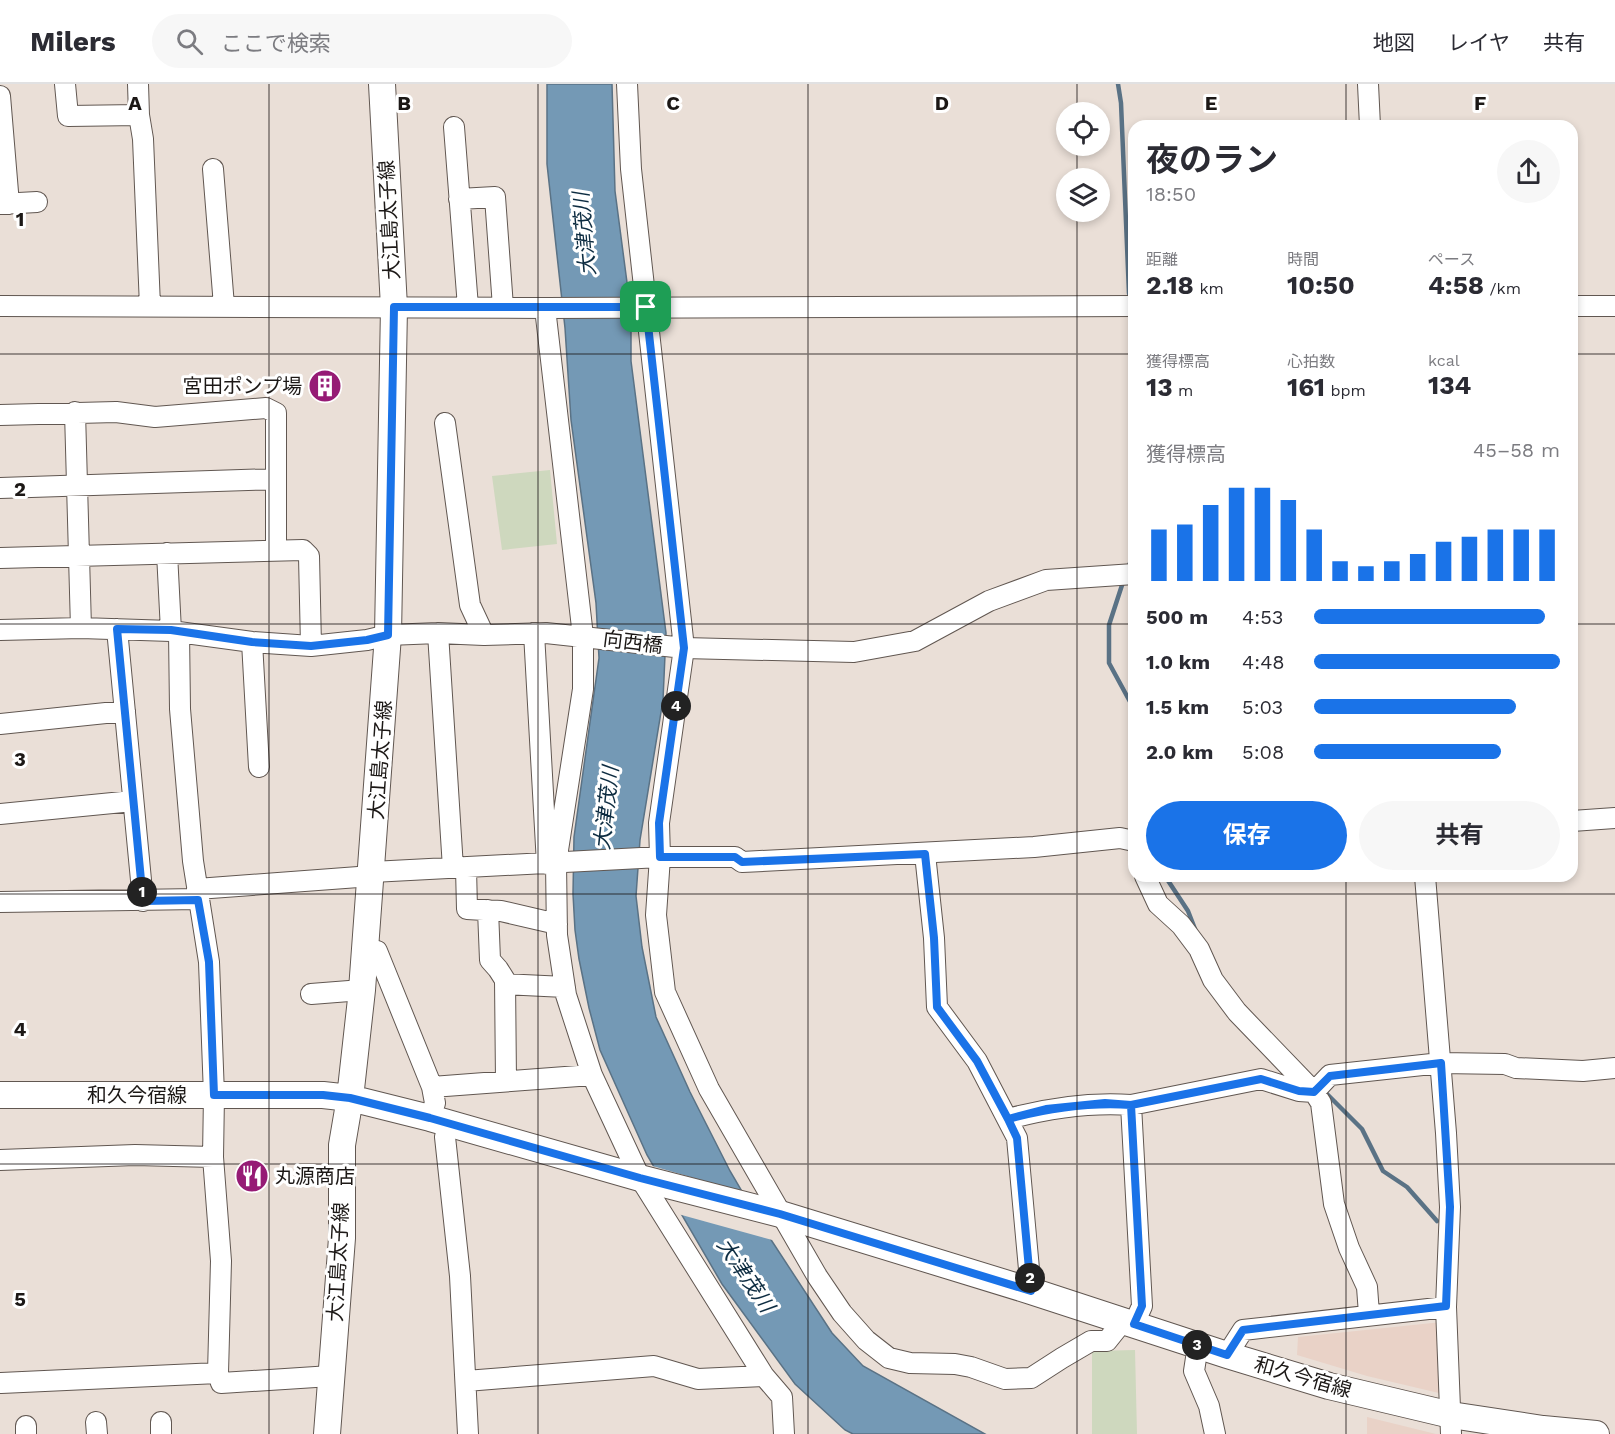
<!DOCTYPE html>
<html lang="ja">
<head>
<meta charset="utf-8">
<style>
  body { margin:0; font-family:"Work Sans","Noto Sans JP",sans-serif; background:#f7f7f7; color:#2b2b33; height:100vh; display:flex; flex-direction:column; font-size:22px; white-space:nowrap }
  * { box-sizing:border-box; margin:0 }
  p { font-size:20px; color:#7c7c81 }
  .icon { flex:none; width:33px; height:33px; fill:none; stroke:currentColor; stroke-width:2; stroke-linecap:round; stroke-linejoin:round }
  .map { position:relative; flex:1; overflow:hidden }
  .side { position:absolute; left:1128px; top:36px; width:450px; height:762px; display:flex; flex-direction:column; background:#fff; border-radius:18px; box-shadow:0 3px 9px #0003 }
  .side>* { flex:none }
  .fabs { position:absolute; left:1056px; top:18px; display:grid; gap:12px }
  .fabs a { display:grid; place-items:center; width:54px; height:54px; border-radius:50%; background:#fff; box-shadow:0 3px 9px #0003; font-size:30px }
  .pin { position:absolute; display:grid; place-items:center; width:51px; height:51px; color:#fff; margin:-26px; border-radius:12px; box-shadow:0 3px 9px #0006 }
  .km { position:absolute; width:30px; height:30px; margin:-15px; border-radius:50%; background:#222; color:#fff; font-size:16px; line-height:30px; text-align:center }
  .round { display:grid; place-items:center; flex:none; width:63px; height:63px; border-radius:32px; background:#f7f7f7 }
  .headline { display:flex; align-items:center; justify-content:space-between; height:102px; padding:0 18px }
  h1 { font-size:33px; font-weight:700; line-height:45px }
  .figures { display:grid; grid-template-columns:repeat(3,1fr); gap:9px; height:102px; padding:6px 18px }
  .figures div { display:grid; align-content:center }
  .figures b { font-size:26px; font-weight:700 }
  .figures small { font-size:16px; font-weight:400 }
  .figures p { font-size:16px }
  .chart { height:168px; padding:12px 18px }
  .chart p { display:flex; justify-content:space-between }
  .chart svg { width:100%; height:108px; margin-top:6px; stroke:#1a73e8; stroke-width:6 }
  .cta { display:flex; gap:12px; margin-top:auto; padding:12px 18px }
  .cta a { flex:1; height:69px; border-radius:36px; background:#1a73e8; color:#fff; font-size:24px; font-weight:700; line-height:69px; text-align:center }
  .cta a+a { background:#f7f7f7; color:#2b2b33 }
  ul { padding:0 18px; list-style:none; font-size:20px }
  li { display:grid; grid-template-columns:96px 72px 1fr; align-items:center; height:45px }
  li i { height:15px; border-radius:8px; background:#1a73e8 }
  header { display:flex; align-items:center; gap:36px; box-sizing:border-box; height:84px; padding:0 30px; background:#fff; border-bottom:2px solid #e1e1e2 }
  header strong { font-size:28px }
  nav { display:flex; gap:33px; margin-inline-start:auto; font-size:21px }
  .search { width:420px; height:54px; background:#f7f7f7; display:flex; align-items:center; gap:15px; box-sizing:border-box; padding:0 21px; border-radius:33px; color:#7c7c81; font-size:22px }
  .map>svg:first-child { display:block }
  .commercial { fill:#e9d2c7 }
  .green { fill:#ced8be }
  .water { fill:#7499b5; stroke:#5a7285; stroke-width:1.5 }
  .pier { fill:#eadfd7 }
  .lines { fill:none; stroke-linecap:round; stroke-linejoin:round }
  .stream { stroke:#5a7285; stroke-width:4.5 }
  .minor-casing { stroke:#615751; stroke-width:22 }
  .major-casing { stroke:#615751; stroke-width:28 }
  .minor { stroke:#fff; stroke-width:20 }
  .major { stroke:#fff; stroke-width:26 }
  .route-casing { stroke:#fff; stroke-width:12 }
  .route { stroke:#1a73e8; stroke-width:8 }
  .grid { fill:none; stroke:#1c1816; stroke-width:1.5; stroke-opacity:0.55 }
  .labels { text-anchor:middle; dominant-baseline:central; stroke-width:6; stroke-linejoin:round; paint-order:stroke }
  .street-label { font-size:20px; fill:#1c1816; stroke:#fff }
  .poi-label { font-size:20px; fill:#1c1816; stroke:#fff; text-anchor:end }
  .water-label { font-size:21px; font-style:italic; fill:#0d2c41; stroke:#fff }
  .grid-label { font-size:20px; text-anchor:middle; font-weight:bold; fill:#1c1816; stroke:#fff; stroke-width:6; stroke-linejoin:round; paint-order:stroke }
</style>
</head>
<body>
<header>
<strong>Milers</strong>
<div class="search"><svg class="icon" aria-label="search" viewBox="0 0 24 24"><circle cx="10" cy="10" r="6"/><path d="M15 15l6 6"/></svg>ここで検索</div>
<nav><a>地図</a><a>レイヤ</a><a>共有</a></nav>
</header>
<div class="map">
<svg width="1615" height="1350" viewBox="0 0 1615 1350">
  <rect width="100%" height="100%" fill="#eadfd7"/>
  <!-- commercial -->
  <path class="commercial" d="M 1442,1238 L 1443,1310 L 1367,1292 L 1297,1271 L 1298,1253 Z
    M 1367,1333 L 1436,1350 L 1367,1350 Z"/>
  <!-- green -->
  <path class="green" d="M 550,386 L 557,460 L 502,466 L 492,392 Z
    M 1135,1266 L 1137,1350 L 1092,1350 L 1092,1267 Z"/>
  <!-- water -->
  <path class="water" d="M 547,0 L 612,0 L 615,107 L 631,229 L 631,277 L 666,549 L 663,616 L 640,756 L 636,812 L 642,863 L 656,933 L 690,1008 L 730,1087 L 764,1145 L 832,1249 L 863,1282 L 985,1350 L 853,1350 L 845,1346 L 795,1300 L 722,1200 L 647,1071 L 600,966 L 589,924 L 579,875 L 575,846 L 573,810 L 574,753 L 599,574 L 596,519 L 571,336 L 565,244 L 547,80 Z"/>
  <!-- pier -->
  <path class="pier" d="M 649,1081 L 746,1109 L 776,1157 L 678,1130 Z"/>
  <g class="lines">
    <!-- stream -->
    <path class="stream" d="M 1118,0 L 1121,19 L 1129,209 L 1131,218
      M 1128,485 L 1131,476 L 1134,408
      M 1124,495 L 1109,541 L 1109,579 L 1134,625
      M 1165,792 L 1188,827 L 1195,845
      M 1322,1005 L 1362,1045 L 1383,1087 L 1407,1103 L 1437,1137"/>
    <defs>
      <path id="minor" d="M 65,0 L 68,32 L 139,31
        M 138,0 L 139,31 L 143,55 L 150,222
        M 627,0 L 631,85 L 684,564 L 659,739 L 660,773 L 656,831 L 665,908 L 709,1005 L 817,1192 L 842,1229 L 866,1256 L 889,1274 L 910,1279 L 955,1280 L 971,1283 L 1005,1295 L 1031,1294 L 1062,1274 L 1091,1257 L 1107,1257 L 1123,1237
        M 1368,0 L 1370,42
        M 0,12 L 9,120
        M 454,43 L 468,223
        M 213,85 L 224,222
        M 459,115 L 495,113 L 503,223
        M 0,120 L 37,118
        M 0,222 L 545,224 L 1134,222
        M 1572,222 L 1615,222
        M 545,224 L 583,552 L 583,605 L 556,779 L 557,851 L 566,911 L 592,991 L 640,1094 L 764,1292 L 782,1313 L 784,1350
        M 75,328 L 81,544
        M 0,331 L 116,328 L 155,333 L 266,324 L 276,329 L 276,466
        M 445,339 L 470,521 L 484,551
        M 0,404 L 275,395
        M 167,469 L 171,547
        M 0,474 L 303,466 L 309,472 L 311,562
        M 117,545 L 143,817
        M 0,546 L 81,544 L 171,547 L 252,558 L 311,562 L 367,556 L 388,551 L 438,549 L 484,551 L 546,549 L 684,564 L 854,568 L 915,557 L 989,517 L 1046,496 L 1134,490
        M 179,548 L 180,625 L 193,777 L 209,878 L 214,1011 L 213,1073 L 221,1177 L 218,1289 L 221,1299 L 331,1292
        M 438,549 L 453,784
        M 534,549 L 547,780
        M 252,558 L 259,683
        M 0,640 L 125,627
        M 0,730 L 133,717
        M 1572,737 L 1615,734
        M 925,770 L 934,854 L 937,923 L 977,977 L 1017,1054 L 1031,1207
        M 466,784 L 467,825 L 501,827 L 557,840
        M 372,788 L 660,773 L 735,773 L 742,778 L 1034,763 L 1120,754 L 1134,757
        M 1145,792 L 1158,820 L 1181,841 L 1199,865 L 1213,896 L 1237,928 L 1314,1008 L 1321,1019 L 1334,1120 L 1349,1164 L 1367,1203 L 1369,1230
        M 1425,792 L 1446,1049 L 1450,1123 L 1446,1223 L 1451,1350
        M 197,805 L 372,792
        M 0,818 L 198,815
        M 488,826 L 490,876 L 498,885 L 505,896 L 506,997
        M 364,864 L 377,867 L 432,1003 L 435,1019 L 430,1034
        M 505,900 L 565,903
        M 311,910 L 362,906
        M 432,1003 L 592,991
        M 1008,1035 C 1049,1024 1089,1018 1131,1021
        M 449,1040 L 445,1053 L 460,1192 L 468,1350
        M 0,1076 L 135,1071 L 213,1073
        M 1134,1240 L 1142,1222 L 1131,1021 L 1261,995 L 1299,1007 L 1314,1008 L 1330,991 L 1441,979 L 1505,980 L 1516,984 L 1583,987 L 1615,984
        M 1198,1261 L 1194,1287 L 1209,1322 L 1215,1350
        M 1227,1271 L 1243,1246 L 1446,1223
        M 466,1297 L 654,1282 L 698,1295 L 764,1292
        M 1,1299 L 218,1289
        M 96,1338 L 97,1350
        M 161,1338 L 161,1350
        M 26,1342 L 26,1350"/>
      <path id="major" d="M 0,1011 L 323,1011 L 350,1014 L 430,1034 L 640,1094 L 780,1130 L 1031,1207 L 1227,1271 L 1329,1302 L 1451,1331 L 1543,1345 L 1596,1350
        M 327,1350 L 342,1154 L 342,1061 L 350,1014 L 362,906 L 388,551 L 394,223 L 382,0"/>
    </defs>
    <!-- minor casing -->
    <use href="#minor" class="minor-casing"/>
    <!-- major casing -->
    <use href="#major" class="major-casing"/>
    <!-- minor -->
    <use href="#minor" class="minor"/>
    <!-- major -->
    <use href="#major" class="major"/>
  </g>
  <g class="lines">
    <defs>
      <path id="route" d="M 646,223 L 394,223 L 388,551 L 367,556 L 311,562 L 252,558 L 171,546 L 117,545 L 143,817 L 198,816 L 209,878 L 214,1011 L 323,1011 L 350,1014 L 430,1034 L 640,1094 L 780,1130 L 1031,1207 L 1017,1054 L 1008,1035 L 1046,1025 L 1105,1019 L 1131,1021 L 1261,995 L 1299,1007 L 1314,1008 L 1330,992 L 1441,979 L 1450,1123 L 1446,1222 L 1243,1246 L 1227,1271 L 1134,1240 L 1142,1222 L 1131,1021 C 1089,1018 1049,1024 1008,1035 L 977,977 L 937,923 L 934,854 L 925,770 L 742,778 L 735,773 L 660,773 L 659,739 L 684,564 L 646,223"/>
    </defs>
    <!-- route casing -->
    <use href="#route" class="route-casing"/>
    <!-- route -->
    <use href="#route" class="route"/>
  </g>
  <!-- grid -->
  <path class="grid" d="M 269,0 L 269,1350M 538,0 L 538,1350M 808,0 L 808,1350M 1077,0 L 1077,28M 1346,0 L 1346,42M 1077,62 L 1077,94M 1077,128 L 1077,1350M 0,270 L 1134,270M 1572,270 L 1615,270M 0,540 L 1134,540M 1572,540 L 1615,540M 1346,792 L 1346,1350M 0,810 L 1615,810M 0,1080 L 1615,1080"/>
  <!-- icons -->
  <defs>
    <symbol id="building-disc" viewBox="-11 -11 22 22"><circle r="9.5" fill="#961b75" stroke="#fff"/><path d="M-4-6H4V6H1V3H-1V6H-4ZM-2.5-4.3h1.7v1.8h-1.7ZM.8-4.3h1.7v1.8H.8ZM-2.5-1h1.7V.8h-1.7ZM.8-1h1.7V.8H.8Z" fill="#fff"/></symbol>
    <symbol id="restaurant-disc" viewBox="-11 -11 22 22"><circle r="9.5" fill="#961b75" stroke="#fff"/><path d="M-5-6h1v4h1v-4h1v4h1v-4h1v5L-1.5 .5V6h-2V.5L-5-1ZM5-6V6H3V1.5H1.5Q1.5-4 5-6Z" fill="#fff"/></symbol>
  </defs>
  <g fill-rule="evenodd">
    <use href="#building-disc" x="306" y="283" width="38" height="38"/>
    <use href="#restaurant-disc" x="233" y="1073" width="38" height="38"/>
  </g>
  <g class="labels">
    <!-- street labels -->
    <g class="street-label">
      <text transform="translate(389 136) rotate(-93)">大江島太子線</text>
      <text transform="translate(633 558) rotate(7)">向西橋</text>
      <text transform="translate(380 676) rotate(-86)">大江島太子線</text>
      <text x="137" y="1011">和久今宿線</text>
      <text transform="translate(338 1178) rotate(-87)">大江島太子線</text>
      <text transform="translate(1303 1293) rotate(16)">和久今宿線</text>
    </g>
    <!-- poi labels -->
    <g class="poi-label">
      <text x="302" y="302">宮田ポンプ場</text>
      <text x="275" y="1092" text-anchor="start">丸源商店</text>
    </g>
    <!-- water labels -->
    <g class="water-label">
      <text transform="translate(584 150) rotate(-95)">大津茂川</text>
      <text transform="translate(606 724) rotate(-84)">大津茂川</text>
      <text transform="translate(746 1191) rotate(56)">大津茂川</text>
    </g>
  </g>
  <g class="grid-label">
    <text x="135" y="26">A</text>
    <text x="404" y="26">B</text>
    <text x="673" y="26">C</text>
    <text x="942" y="26">D</text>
    <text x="1211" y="26">E</text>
    <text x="1480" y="26">F</text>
    <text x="20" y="142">1</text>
    <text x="20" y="412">2</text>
    <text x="20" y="682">3</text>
    <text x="20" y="952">4</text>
    <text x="20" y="1222">5</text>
  </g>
</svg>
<div class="fabs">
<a><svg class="icon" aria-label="locate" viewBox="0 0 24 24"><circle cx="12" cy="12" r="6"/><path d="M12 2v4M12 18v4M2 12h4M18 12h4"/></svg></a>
<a><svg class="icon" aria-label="layers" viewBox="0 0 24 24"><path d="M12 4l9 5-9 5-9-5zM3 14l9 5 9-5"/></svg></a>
</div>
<div class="pin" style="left:646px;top:223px;background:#1e9e55"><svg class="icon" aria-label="arrive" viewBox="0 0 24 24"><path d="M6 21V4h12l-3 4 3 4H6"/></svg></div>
<b class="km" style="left:142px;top:808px">1</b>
<b class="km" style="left:1030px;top:1194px">2</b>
<b class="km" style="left:1197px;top:1261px">3</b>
<b class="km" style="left:676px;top:622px">4</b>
<section class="side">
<div class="headline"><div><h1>夜のラン</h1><p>18:50</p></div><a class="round"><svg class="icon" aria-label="share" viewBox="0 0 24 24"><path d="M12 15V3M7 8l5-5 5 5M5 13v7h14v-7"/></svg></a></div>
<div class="figures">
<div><p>距離</p><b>2.18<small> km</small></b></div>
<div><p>時間</p><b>10:50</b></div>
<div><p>ペース</p><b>4:58<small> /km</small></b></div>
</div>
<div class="figures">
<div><p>獲得標高</p><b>13<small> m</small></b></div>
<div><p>心拍数</p><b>161<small> bpm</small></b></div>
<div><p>kcal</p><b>134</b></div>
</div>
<div class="chart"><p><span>獲得標高</span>45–58 m</p>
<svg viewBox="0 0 160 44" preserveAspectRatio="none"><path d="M5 44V23M15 44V21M25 44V13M35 44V6M45 44V6M55 44V11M65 44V23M75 44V36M85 44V38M95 44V36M105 44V33M115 44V28M125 44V26M135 44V23M145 44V23M155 44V23"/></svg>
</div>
<ul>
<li><b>500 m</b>4:53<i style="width:94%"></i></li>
<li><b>1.0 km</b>4:48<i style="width:100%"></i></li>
<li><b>1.5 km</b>5:03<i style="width:82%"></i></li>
<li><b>2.0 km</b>5:08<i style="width:76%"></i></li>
</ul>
<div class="cta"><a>保存</a><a>共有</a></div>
</section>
</div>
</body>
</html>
